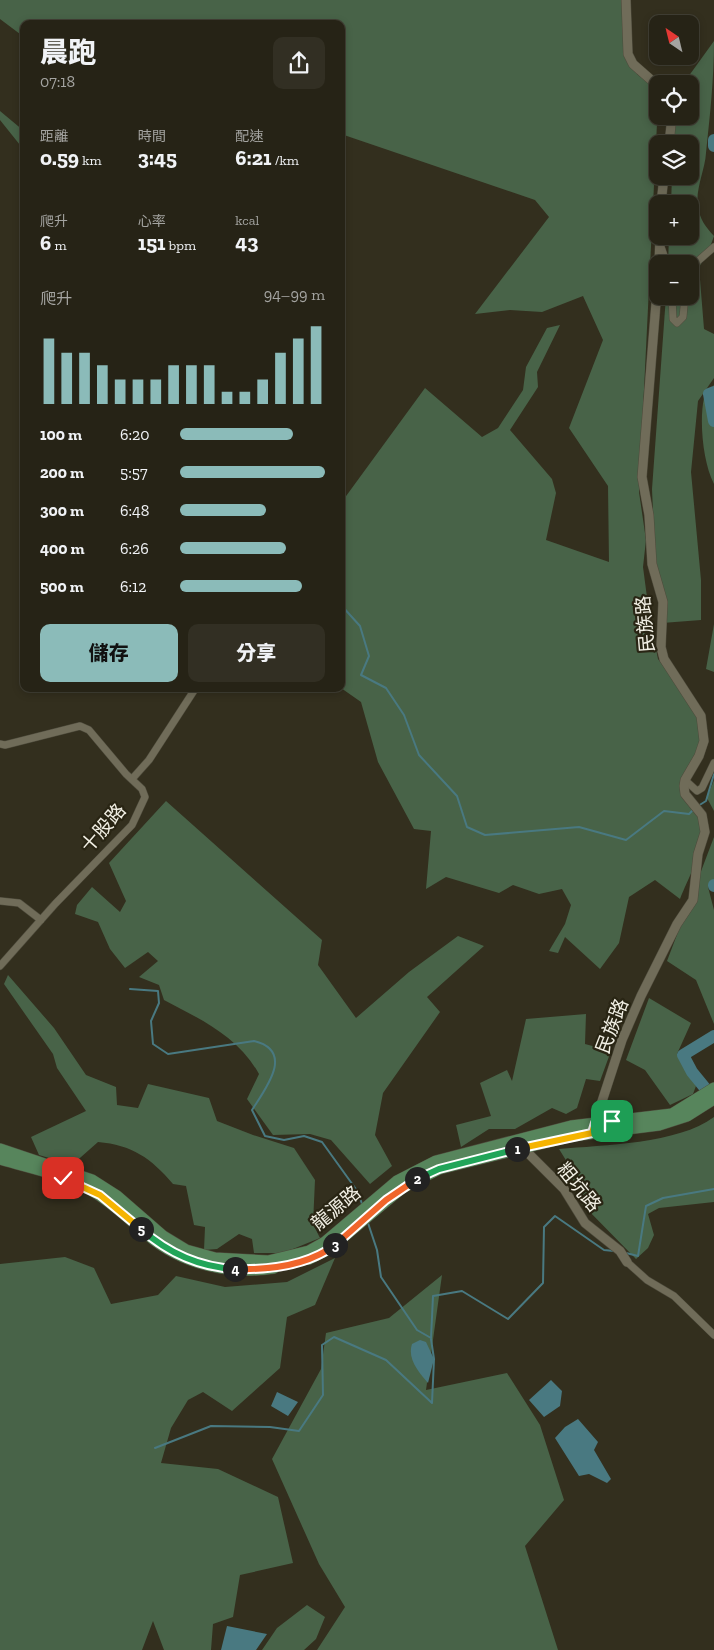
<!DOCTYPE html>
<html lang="zh-TW">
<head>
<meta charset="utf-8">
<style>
  body { margin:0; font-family:"Zilla Slab","Noto Sans TC",serif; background:#322f23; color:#f1f3f6; height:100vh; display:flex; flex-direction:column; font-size:19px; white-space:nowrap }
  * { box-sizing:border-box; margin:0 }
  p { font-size:16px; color:#a4a4a1 }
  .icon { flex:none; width:28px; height:28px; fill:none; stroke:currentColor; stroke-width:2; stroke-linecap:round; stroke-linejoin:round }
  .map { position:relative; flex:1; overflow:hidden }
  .sheet { position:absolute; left:20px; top:20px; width:325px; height:672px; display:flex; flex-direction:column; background:#262316; border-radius:10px; box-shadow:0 2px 8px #0003,0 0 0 1px #424035 }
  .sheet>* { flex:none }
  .needle { width:32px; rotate:325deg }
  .buttons { position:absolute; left:649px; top:15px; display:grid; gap:10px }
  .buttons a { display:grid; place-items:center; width:50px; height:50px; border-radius:10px; background:#262316; box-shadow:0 2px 8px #0003,0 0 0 1px #424035; font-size:25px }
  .pin { position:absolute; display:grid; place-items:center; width:42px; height:42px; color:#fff; margin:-21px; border-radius:10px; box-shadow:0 2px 8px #0006 }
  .km { position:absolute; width:25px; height:25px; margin:-12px; border-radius:50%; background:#222; color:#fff; font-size:14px; line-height:25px; text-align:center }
  .round { display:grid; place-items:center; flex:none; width:52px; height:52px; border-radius:10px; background:#322f23 }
  .head { display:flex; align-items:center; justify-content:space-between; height:85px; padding:0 20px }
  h1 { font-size:28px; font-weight:800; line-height:38px }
  .figures { display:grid; grid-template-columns:repeat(3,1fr); gap:8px; height:85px; padding:5px 20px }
  .figures div { display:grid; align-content:center }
  .figures b { font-size:21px; font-weight:800 }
  .figures small { font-size:14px; font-weight:400 }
  .figures p { font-size:14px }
  .chart { height:140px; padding:10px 20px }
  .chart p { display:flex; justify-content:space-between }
  .chart svg { width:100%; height:90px; margin-top:5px; stroke:#8bbbb9; stroke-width:6 }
  .primary-button { display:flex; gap:10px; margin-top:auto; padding:10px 20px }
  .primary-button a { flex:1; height:58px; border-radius:10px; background:#8bbbb9; color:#111; font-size:20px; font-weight:800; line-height:58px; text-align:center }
  .primary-button a+a { background:#322f23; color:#f1f3f6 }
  ul { padding:0 20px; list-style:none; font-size:16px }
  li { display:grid; grid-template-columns:80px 60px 1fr; align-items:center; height:38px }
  li i { height:12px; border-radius:6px; background:#8bbbb9 }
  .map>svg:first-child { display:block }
  .forest { fill:#486348 }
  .water { fill:#497981 }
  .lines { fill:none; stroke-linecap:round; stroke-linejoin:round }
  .stream { stroke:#497981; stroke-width:2 }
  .river { stroke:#497981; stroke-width:12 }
  .minor-casing { stroke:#4e4b3c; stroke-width:8 }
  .tertiary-casing { stroke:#4e4b3c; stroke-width:10 }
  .primary-casing { stroke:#4e4b3c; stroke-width:12 }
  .minor { stroke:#706c59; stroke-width:7 }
  .tertiary { stroke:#706c59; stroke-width:9 }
  .primary { stroke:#57855c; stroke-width:11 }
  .split-1-casing { stroke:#fff; stroke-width:10 }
  .split-2-casing { stroke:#fff; stroke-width:10 }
  .split-3-casing { stroke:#fff; stroke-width:10 }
  .split-4-casing { stroke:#fff; stroke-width:10 }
  .split-5-casing { stroke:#fff; stroke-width:10 }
  .split-6-casing { stroke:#fff; stroke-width:10 }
  .split-1 { stroke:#f5b400; stroke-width:6 }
  .split-2 { stroke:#22a559; stroke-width:6 }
  .split-3 { stroke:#f0652b; stroke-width:6 }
  .split-4 { stroke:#f0652b; stroke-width:6 }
  .split-5 { stroke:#22a559; stroke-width:6 }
  .split-6 { stroke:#f5b400; stroke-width:6 }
  .labels { text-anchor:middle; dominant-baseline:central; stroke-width:4.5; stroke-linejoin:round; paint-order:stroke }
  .street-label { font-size:19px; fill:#f1efe4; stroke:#292514 }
</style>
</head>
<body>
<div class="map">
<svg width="714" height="1650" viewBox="0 0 714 1650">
  <rect width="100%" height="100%" fill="#332f1e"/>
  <!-- forest -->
  <path class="forest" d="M 0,0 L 622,0 L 637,74 L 653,87 L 658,103 L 639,492 L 646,540 L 643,567 L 650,620 L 658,659 L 683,691 L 697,715 L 702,740 L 683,787 C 689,795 697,804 701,813 C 711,840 689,875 680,899 L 655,880 L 629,897 L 619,943 L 600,969 L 565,937 L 558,953 L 549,951 L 565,924 L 571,905 L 562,889 L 539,894 L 513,885 L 499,893 L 446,877 L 426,889 L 431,831 L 414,829 L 378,762 L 361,702 L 341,688 L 341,503 L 425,388 L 482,437 L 498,428 L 523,390 L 526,367 L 547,328 L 560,325 L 537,372 L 538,387 L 510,430 L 552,479 L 556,493 L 546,540 L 609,562 L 608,486 L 569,428 L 603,340 L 583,296 L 542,312 L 510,310 L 475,314 L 549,217 L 535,200 L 341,134 L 341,24 L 24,24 L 24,37 L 0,19 Z
    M 714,41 C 714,79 710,115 706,153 C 705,170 695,190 698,206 C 700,220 705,226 714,236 L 708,253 L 699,267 L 704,329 L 714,334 L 714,378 L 698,401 L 691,472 L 701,580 L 701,620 L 662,623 L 655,558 L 652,489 L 666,296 L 690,296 L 690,264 L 668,264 L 669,236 L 690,236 L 690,204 L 671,204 L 672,176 L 690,176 L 690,144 L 674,144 L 675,116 L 690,116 L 690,84 L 683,84 Z
    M 0,111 L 24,131 L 24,150 L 0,120 Z
    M 714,385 L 714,484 C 703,463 699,421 704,398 C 705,393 711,389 714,385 Z
    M 714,624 L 714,672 L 706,669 Z
    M 714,780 L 714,811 L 707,798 Z
    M 166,801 L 322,940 L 318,965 L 356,1018 L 409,972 L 458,936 L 484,946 L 427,997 L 440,1012 L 383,1093 L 375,1135 L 392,1166 L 370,1184 L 331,1140 L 310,1134 L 273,1135 L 247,1099 L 259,1074 C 238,1036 200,1019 164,1000 L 159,985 L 139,977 L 158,961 L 148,952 L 125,968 L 110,949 L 98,922 L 75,914 L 77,905 L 92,887 L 120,912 L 126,901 L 109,863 Z
    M 714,837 L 714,879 L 708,887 L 714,910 L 714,1024 L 696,980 L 667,961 Z
    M 8,975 L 54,1028 L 86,1075 L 116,1087 L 117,1105 L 138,1108 L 148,1084 L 209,1098 L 217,1121 L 253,1135 L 294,1148 L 315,1180 L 313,1224 L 320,1238 L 283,1253 L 254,1253 L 252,1239 L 239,1234 L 217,1249 L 204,1250 L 205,1227 L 194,1225 L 186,1186 L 173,1184 C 151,1158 132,1145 98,1142 L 72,1165 L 39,1155 L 31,1137 L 86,1111 L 57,1068 L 53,1054 L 4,984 Z
    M 649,998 L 691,1023 L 677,1054 L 696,1086 L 693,1094 L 670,1105 L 645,1070 L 626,1060 Z
    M 586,1014 L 585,1044 L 611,1051 L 600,1081 L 586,1079 L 577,1108 L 566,1114 L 552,1108 L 515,1129 L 489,1129 L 461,1147 L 456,1125 L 491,1116 L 480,1083 L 507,1070 L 512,1081 L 526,1019 Z
    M 714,1117 L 714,1202 L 659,1208 L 648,1214 L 654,1235 L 648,1248 L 636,1259 L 583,1205 L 574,1190 L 572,1170 L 559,1149 C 603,1145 678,1144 714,1117 Z
    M 65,1257 L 94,1268 L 111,1304 L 158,1295 L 176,1276 L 225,1287 L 287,1282 L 335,1258 L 315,1305 L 287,1317 L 280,1368 L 232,1411 L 203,1392 L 188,1400 L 171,1428 L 161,1463 L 218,1469 L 278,1497 L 293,1563 L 240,1575 L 233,1617 L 213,1624 L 211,1650 L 164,1650 L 153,1621 L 142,1650 L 0,1650 L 0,1264 Z
    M 442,1275 L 426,1390 L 507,1373 L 540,1425 L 564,1500 L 525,1546 L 558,1650 L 317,1650 L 345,1607 L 319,1564 L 272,1459 L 321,1369 L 326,1333 L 389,1318 Z
    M 307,1605 L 325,1617 L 316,1639 L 304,1650 L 262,1650 L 277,1628 Z"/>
  <!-- water -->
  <path class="water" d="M 420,1340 L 426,1342 L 434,1359 L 428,1383 C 419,1372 407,1359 412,1344 Z
    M 551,1380 L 562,1391 L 560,1406 L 544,1417 L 529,1400 Z
    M 277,1392 L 298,1402 L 288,1416 L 271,1406 Z
    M 578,1419 L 598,1442 L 594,1450 L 611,1479 L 607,1483 L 589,1474 L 579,1476 L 555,1438 L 565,1427 Z
    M 227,1626 L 267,1634 L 256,1650 L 221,1650 Z"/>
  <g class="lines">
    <!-- stream -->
    <path class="stream" d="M 341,605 L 360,626 L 369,656 L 361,675 L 386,688 L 404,715 L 419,755 L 457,796 L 467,827 L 485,835 L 579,827 L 626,840 L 664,811 L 689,814 L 694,809
      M 698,806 L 706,801 L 714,774
      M 130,989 L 158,991 L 159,1003 L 151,1021 L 153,1044 L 168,1054 L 254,1041 C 295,1051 266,1088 252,1110 L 265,1136 L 284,1140 L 304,1136 L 322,1142 L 358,1192 L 362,1204
      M 368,1223 L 377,1250 L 381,1277 L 417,1330 L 431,1338 L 433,1296 L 462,1291 L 508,1319 L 543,1283 L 544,1227 L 555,1216 L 604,1250 L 614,1251
      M 626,1253 L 638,1256 L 646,1206 L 663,1198 L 714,1189
      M 155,1448 L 211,1426 L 270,1427 L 299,1431 L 323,1395 L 322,1345 L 334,1337 L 386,1360 L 432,1403 L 434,1359 L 431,1339"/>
    <!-- river -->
    <path class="river" d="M 714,140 L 714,146
      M 714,392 L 709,394 L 714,421
      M 714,885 L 714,886
      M 714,1036 L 683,1055 L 692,1072 L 714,1099"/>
    <defs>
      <path id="minor" d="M 660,244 L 667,264
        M 690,268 L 714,247
        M 672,296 L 673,319 L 677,323 L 683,317 L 685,296
        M 0,744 L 5,745 L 80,726 L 89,730 L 126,774 L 142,789 L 145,797 L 132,825 L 55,904 L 0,966
        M 132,779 L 149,760 L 195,689
        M 685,780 L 697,791 L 702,788 L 714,763
        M 0,901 L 19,903 L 41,920
        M 627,1262 L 647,1280 L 674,1296 L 714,1335"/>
      <path id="tertiary" d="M 626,0 L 628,54 L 633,64 L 658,86
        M 669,144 L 672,116
        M 661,204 L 664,176
        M 659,264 L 660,236
        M 593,1129 L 622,1040 L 641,996 L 677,924 L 693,900 L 698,854 L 705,832 L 702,815 L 685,794 L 684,786 L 685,780 L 699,756 L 704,741 L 701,716 L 664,659 L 661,647 L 663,602 L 652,564 L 649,515 L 642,477 L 658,278
        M 521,1146 L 564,1189 L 585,1223 L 620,1251 L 627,1262"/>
      <path id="primary" d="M 0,1149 L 92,1180 L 117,1196 L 163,1236 L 186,1250 L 215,1258 L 268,1261 L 309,1251 L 325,1242 L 397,1181 L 436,1161 L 571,1126 L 672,1114 L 714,1088
        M 0,1159 C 30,1168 63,1174 91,1190 C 112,1202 129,1219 148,1235 C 182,1264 229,1275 274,1268
        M 309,1259 L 329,1249 L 402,1188 L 439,1169 L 572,1136 L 659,1125 L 687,1116 L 714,1099"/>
    </defs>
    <!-- minor casing -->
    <use href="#minor" class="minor-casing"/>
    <!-- tertiary casing -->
    <use href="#tertiary" class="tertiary-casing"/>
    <!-- primary casing -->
    <use href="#primary" class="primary-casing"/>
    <!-- minor -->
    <use href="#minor" class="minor"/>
    <!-- tertiary -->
    <use href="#tertiary" class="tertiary"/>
    <!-- primary -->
    <use href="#primary" class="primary"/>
  </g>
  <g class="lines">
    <defs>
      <path id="split-1" d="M 517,1149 L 592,1133 L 595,1123 L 612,1121"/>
      <path id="split-2" d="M 417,1179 L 439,1169 L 517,1149"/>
      <path id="split-3" d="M 335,1245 L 386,1200 L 417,1179"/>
      <path id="split-4" d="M 235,1269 C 270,1270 307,1266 335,1245"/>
      <path id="split-5" d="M 141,1229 C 168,1253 199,1267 235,1269"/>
      <path id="split-6" d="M 63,1178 L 100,1195 L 141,1229"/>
    </defs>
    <!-- split-1 casing -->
    <use href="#split-1" class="split-1-casing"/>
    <!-- split-2 casing -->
    <use href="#split-2" class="split-2-casing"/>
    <!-- split-3 casing -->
    <use href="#split-3" class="split-3-casing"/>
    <!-- split-4 casing -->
    <use href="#split-4" class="split-4-casing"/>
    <!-- split-5 casing -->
    <use href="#split-5" class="split-5-casing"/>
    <!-- split-6 casing -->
    <use href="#split-6" class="split-6-casing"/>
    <!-- split-1 -->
    <use href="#split-1" class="split-1"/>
    <!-- split-2 -->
    <use href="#split-2" class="split-2"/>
    <!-- split-3 -->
    <use href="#split-3" class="split-3"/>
    <!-- split-4 -->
    <use href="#split-4" class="split-4"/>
    <!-- split-5 -->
    <use href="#split-5" class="split-5"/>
    <!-- split-6 -->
    <use href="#split-6" class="split-6"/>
  </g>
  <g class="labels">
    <!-- street labels -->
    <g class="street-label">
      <text transform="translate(645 624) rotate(-95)">民族路</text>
      <text transform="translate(103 828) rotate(-49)">十股路</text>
      <text transform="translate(612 1026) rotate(-69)">民族路</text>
      <text transform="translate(579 1187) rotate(51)">粗坑路</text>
      <text transform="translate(336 1208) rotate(-40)">龍源路</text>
    </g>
  </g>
</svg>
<div class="buttons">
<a><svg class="needle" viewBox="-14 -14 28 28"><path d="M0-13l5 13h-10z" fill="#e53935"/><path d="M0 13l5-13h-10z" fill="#a4a4a1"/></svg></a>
<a><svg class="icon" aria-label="locate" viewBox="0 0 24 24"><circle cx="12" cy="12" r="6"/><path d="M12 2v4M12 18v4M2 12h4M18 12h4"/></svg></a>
<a><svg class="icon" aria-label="layers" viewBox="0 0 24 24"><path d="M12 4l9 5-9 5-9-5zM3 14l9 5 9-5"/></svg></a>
<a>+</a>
<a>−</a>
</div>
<div class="pin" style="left:612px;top:1121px;background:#1e9e55"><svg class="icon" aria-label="arrive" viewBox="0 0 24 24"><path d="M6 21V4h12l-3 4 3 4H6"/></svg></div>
<div class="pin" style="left:63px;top:1178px;background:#d93025"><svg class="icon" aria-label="check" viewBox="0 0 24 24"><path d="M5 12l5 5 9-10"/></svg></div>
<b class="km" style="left:517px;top:1149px">1</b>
<b class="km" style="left:417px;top:1179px">2</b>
<b class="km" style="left:335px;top:1245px">3</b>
<b class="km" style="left:235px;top:1269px">4</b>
<b class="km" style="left:141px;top:1229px">5</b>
<section class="sheet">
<div class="head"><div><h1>晨跑</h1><p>07:18</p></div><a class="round"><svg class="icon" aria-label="share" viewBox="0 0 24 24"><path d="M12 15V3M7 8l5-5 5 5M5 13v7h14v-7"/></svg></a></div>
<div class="figures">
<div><p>距離</p><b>0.59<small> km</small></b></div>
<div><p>時間</p><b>3:45</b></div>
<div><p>配速</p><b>6:21<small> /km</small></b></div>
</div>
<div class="figures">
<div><p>爬升</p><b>6<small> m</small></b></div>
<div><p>心率</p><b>151<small> bpm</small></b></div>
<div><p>kcal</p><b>43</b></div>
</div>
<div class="chart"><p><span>爬升</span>94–99 m</p>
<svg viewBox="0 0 160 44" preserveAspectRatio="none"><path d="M5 44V12M15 44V19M25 44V19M35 44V25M45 44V32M55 44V32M65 44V32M75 44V25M85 44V25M95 44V25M105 44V38M115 44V38M125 44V32M135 44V19M145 44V12M155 44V6"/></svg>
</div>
<ul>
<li><b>100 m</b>6:20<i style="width:78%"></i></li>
<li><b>200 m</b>5:57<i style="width:100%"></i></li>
<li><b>300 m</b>6:48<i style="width:59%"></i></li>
<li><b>400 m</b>6:26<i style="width:73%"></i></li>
<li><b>500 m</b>6:12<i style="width:84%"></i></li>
</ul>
<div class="primary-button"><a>儲存</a><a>分享</a></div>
</section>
</div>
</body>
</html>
